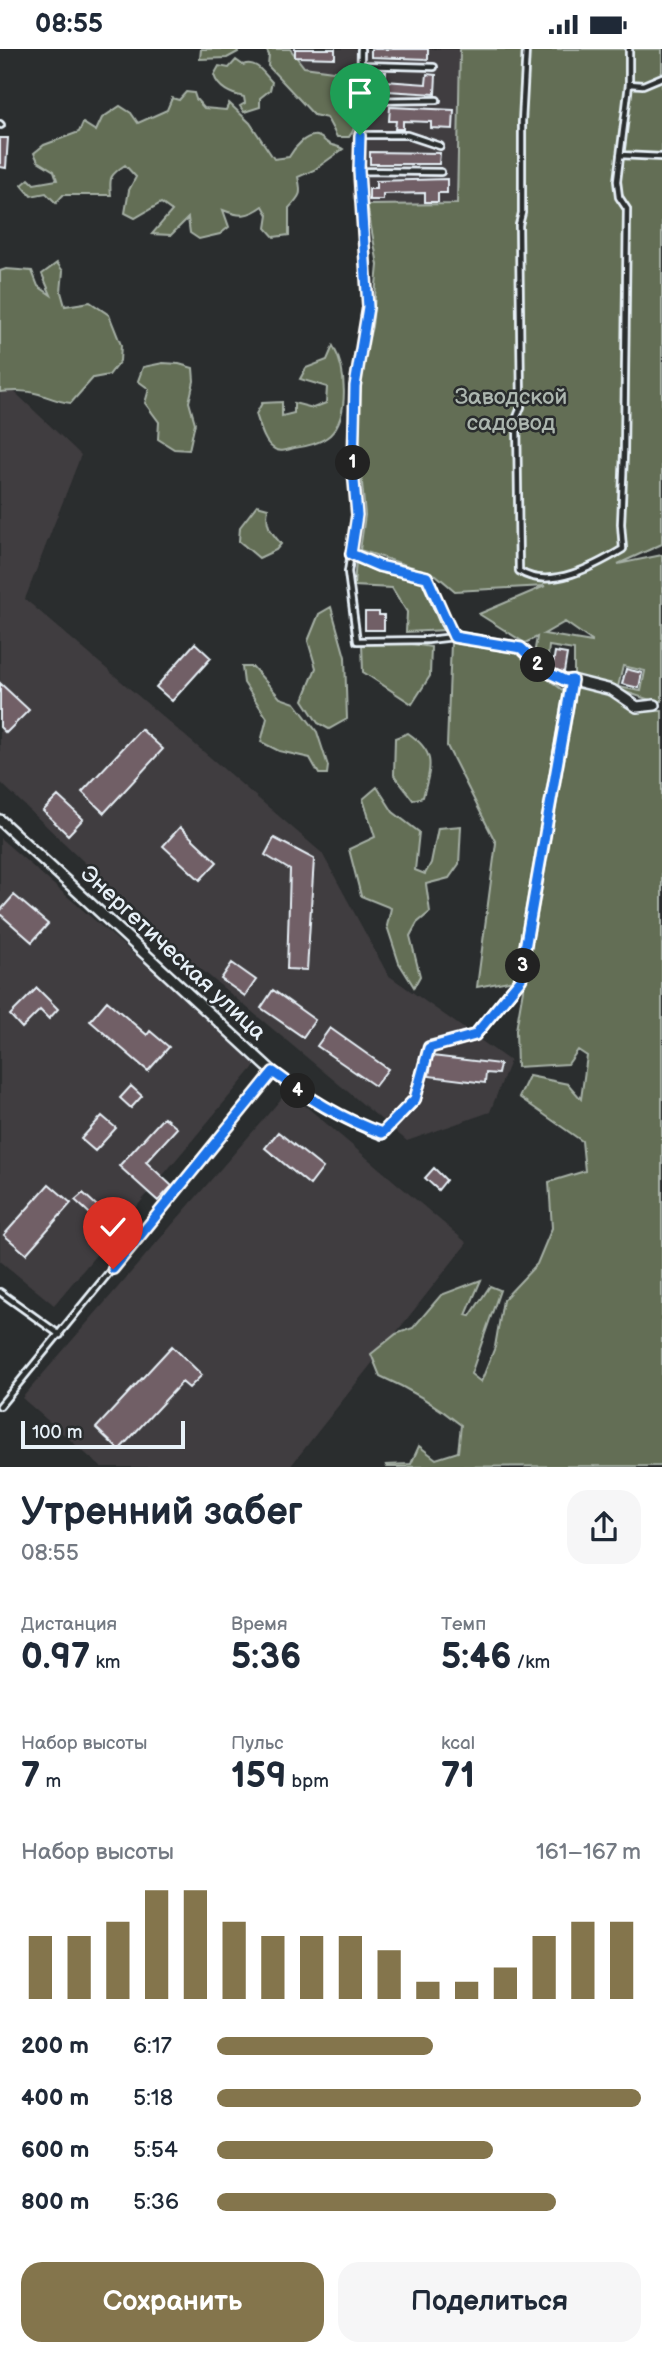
<!DOCTYPE html>
<html lang="ru">
<head>
<meta charset="utf-8">
<style>
  body { margin:0; font-family:"Balsamiq Sans",sans-serif; background:#f6f6f7; color:#1f2937; height:100vh; display:flex; flex-direction:column; font-size:26px; white-space:nowrap }
  * { box-sizing:border-box; margin:0 }
  p { font-size:23px; color:#747a83 }
  .icon { flex:none; width:38px; height:38px; fill:none; stroke:currentColor; stroke-width:2; stroke-linecap:round; stroke-linejoin:round }
  .map { position:relative; height:1418px; overflow:hidden }
  .drawer { display:flex; flex-direction:column; background:#fff; flex:1 }
  .drawer>* { flex:none }
  .scale { position:absolute; left:21px; bottom:18px; width:164px; box-sizing:border-box; padding-left:7px; border:4px solid #e8f1f8; border-top:0; font-size:19px; line-height:24px; white-space:nowrap; color:#e8f1f8; -webkit-text-stroke:5px #2a2d2e; paint-order:stroke }
  .pin { position:absolute; display:grid; place-items:center; width:60px; height:60px; color:#fff; margin:-72px -30px; border-radius:50% 50% 50% 0; rotate:-45deg; box-shadow:0 0 7px #0007 }
  .pin .icon { rotate:45deg }
  .km { position:absolute; width:35px; height:35px; margin:-18px; border-radius:50%; background:#222; color:#fff; font-size:19px; line-height:35px; text-align:center }
  .round { display:grid; place-items:center; flex:none; width:74px; height:74px; border-radius:21px; background:#f6f6f7 }
  .summary { display:flex; align-items:center; justify-content:space-between; height:119px; padding:0 21px }
  h1 { font-size:38px; font-weight:700; line-height:52px }
  .stats { display:grid; grid-template-columns:repeat(3,1fr); gap:10px; height:119px; padding:7px 21px }
  .stats div { display:grid; align-content:center }
  .stats b { font-size:35px; font-weight:700 }
  .stats small { font-size:19px; font-weight:400 }
  .stats p { font-size:19px }
  .chart { height:196px; padding:14px 21px }
  .chart p { display:flex; justify-content:space-between }
  .chart svg { width:100%; height:126px; margin-top:7px; stroke:#84754c; stroke-width:6 }
  .primary-button { display:flex; gap:14px; margin-top:auto; padding:14px 21px }
  .primary-button a { flex:1; height:80px; border-radius:21px; background:#84754c; color:#fff; font-size:28px; font-weight:700; line-height:80px; text-align:center }
  .primary-button a+a { background:#f6f6f7; color:#1f2937 }
  ul { padding:0 21px; list-style:none; font-size:23px }
  li { display:grid; grid-template-columns:112px 84px 1fr; align-items:center; height:52px }
  li i { height:18px; border-radius:9px; background:#84754c }
  .status { display:flex; justify-content:space-between; align-items:center; height:49px; padding:0 35px; background:#fff; direction:ltr }
  .status svg { height:19px; fill:currentColor }
  .map>svg:first-child { display:block }
  .built { fill:#3f3c3f }
  .green { fill:#636e55; stroke:#a6b0a6; stroke-width:2; fill-rule:evenodd }
  .building { fill:#715f66; stroke:#e8f1f8; stroke-width:2 }
  .lines { fill:none; stroke-linecap:round; stroke-linejoin:round }
  .lane-casing { stroke:#e8f1f8; stroke-width:10 }
  .street-casing { stroke:#e8f1f8; stroke-width:14 }
  .lane { stroke:#2a2d2e; stroke-width:4.5 }
  .street { stroke:#2a2d2e; stroke-width:9 }
  .route-casing { stroke:#fff; stroke-width:14 }
  .route { stroke:#1a73e8; stroke-width:9 }
  .labels { text-anchor:middle; dominant-baseline:central; stroke-width:5; stroke-linejoin:round; paint-order:stroke }
  .park-label { font-size:23px; fill:#acb6af; stroke:#2a2d2e }
  .street-label { font-size:23px; fill:#e8f1f8; stroke:#2a2d2e }
</style>
</head>
<body>
<div class="status"><b>08:55</b><svg viewBox="0 0 49 12"><path d="M0 12V9h3v3zM5 12V6h3v6zM10 12V3h3v9zM15 12V0h3v12zM26 1h20v11H26zM47 4h2v5h-2z"/></svg></div>
<div class="map">
<svg width="662" height="1418" viewBox="0 0 662 1418">
  <rect width="100%" height="100%" fill="#2a2d2e"/>
  <filter id="ink" filterUnits="userSpaceOnUse"><feTurbulence type="fractalNoise" baseFrequency=".0143" numOctaves="2"/><feDisplacementMap in="SourceGraphic" scale="14" xChannelSelector="R" yChannelSelector="G"/><feConvolveMatrix kernelMatrix="1 2 1 2 8 2 1 2 1" color-interpolation-filters="sRGB"/></filter>
  <g filter="url(#ink)">
    <!-- built -->
    <path class="built" d="M 274,0 L 460,0 L 457,155 L 367,156 L 352,150 L 353,27 L 298,19 Z
      M 0,329 L 81,406 L 25,550 L 322,804 L 388,926 L 510,1012 L 490,1063 L 407,1092 L 167,892 L 0,733 Z
      M 0,789 L 258,1013 L 54,1256 L 0,1212 Z
      M 288,1042 L 467,1194 L 290,1418 L 101,1418 L 22,1349 Z"/>
    <!-- green -->
    <path class="green" d="M 201,0 L 237,0 L 238,3 L 227,9 L 200,10 Z
      M 266,0 L 290,0 L 304,18 L 340,23 C 352,40 364,70 349,88 L 337,88 L 327,69 L 314,66 L 268,17 L 269,6 Z
      M 460,0 L 662,0 L 662,495 L 618,515 L 662,506 L 662,652 L 653,652 L 574,626 L 574,601 L 549,597 L 547,619 L 534,606 L 537,588 L 525,594 L 479,565 L 545,537 L 455,542 L 436,526 L 360,501 L 365,466 L 358,391 L 361,318 L 372,277 L 378,216 L 367,156 L 457,155 ZM 565,573 L 592,592 L 592,593 L 544,585 ZM 623,617 L 645,622 L 641,642 L 618,638 Z
      M 236,11 L 243,16 C 256,10 264,25 272,33 L 270,41 L 260,49 L 260,58 L 244,63 L 240,57 L 245,54 L 244,48 C 231,45 218,40 214,26 L 219,17 L 229,19 Z
      M 186,43 L 194,44 L 196,50 L 204,59 L 226,61 L 229,54 L 250,74 L 274,110 L 289,108 C 294,99 306,85 317,87 C 323,88 326,95 332,96 C 336,97 340,98 343,100 L 314,121 L 298,128 C 302,145 301,146 289,159 L 289,186 L 274,188 L 266,179 L 268,166 L 263,157 C 248,168 240,168 223,161 L 229,178 L 220,185 L 199,190 L 190,184 L 188,169 L 171,186 L 152,185 L 172,162 L 161,154 L 135,169 L 125,164 L 129,141 L 136,128 L 125,116 C 110,126 109,128 111,146 L 63,146 L 56,154 L 46,144 L 31,147 L 22,136 L 29,130 L 34,135 L 57,131 L 54,122 L 38,112 L 34,104 L 44,96 L 79,83 L 83,74 L 96,82 L 102,69 L 120,57 L 131,64 L 138,74 L 167,61 L 172,49 L 179,51 Z
      M 57,214 L 63,222 L 61,243 L 65,257 L 90,253 L 109,266 L 121,296 L 120,312 L 109,326 L 93,329 L 71,354 C 59,353 51,349 39,345 C 26,341 13,342 0,343 L 0,222 L 6,220 L 32,222 L 38,237 L 51,246 L 42,225 Z
      M 333,297 C 346,319 350,366 330,386 C 321,394 305,398 294,399 C 287,401 279,404 273,399 C 263,392 260,376 256,365 L 262,354 L 282,353 L 282,367 L 294,364 L 294,354 L 313,359 L 326,354 L 327,338 L 300,330 L 306,319 L 327,311 Z
      M 163,314 L 179,315 L 193,319 L 194,332 L 189,353 L 195,374 L 189,401 L 174,400 L 158,390 L 159,373 L 145,354 L 149,340 L 138,332 L 143,318 Z
      M 257,456 L 268,459 C 265,476 270,482 281,495 L 276,501 L 259,509 L 239,492 L 240,478 Z
      M 356,511 L 375,520 L 422,532 L 445,581 L 406,583 L 407,563 L 392,539 L 354,537 Z
      M 331,558 L 345,608 L 347,670 L 329,680 L 318,674 L 303,651 L 316,619 L 308,592 L 319,565 Z
      M 476,593 L 514,600 L 535,620 L 565,643 L 519,930 L 477,938 L 496,794 L 447,697 L 451,594 Z
      M 406,594 L 431,598 L 430,627 L 412,655 L 363,623 L 362,595 Z
      M 242,618 L 253,618 L 280,649 L 295,654 L 317,683 L 328,717 L 327,725 L 319,725 L 310,709 L 279,702 L 261,693 L 267,669 L 244,634 Z
      M 576,636 L 620,648 L 635,662 L 662,662 L 662,1417 L 387,1418 L 386,1416 L 411,1415 L 419,1397 L 436,1410 L 458,1403 L 461,1376 C 435,1355 410,1340 380,1327 L 371,1305 L 396,1285 L 413,1279 L 441,1246 L 481,1231 L 466,1266 L 470,1267 L 490,1237 L 500,1241 L 471,1325 L 481,1333 L 495,1298 L 503,1251 L 537,1215 L 552,1179 L 549,1133 L 585,1122 L 582,1092 L 519,1048 L 529,1027 L 568,1035 L 581,1050 L 587,1007 L 578,1001 L 568,1015 L 517,1018 L 516,981 Z
      M 408,684 C 437,704 431,717 423,748 L 413,751 L 394,726 L 395,689 Z
      M 377,738 L 393,763 L 419,783 L 415,821 L 425,825 L 431,814 L 438,779 L 461,777 L 459,815 L 449,829 L 426,835 L 430,863 L 417,874 L 410,887 L 420,927 L 414,938 L 399,914 L 387,877 L 391,859 L 361,847 L 349,800 L 375,788 L 363,750 Z"/>
    <!-- building -->
    <path class="building" d="M 295,0 L 335,0 L 335,9 L 295,8 Z
      M 371,0 L 428,0 L 428,10 L 371,8 Z
      M 372,23 L 386,23 L 385,32 L 426,35 L 427,25 L 436,26 L 435,45 L 371,41 Z
      M 390,58 L 454,61 L 453,80 L 431,79 L 431,73 L 403,72 L 403,80 L 395,80 L 396,72 L 389,72 Z
      M 0,89 L 8,89 L 6,119 L 0,118 Z
      M 370,103 L 440,104 L 439,115 L 370,115 Z
      M 447,130 L 447,144 L 438,144 L 438,153 L 425,153 L 425,144 L 383,145 L 383,151 L 369,151 L 369,140 L 376,140 L 376,132 Z
      M 365,563 L 379,563 L 379,566 L 384,566 L 384,581 L 365,581 Z
      M 195,594 L 211,609 L 172,652 L 156,638 Z
      M 555,603 L 567,605 L 564,623 L 552,621 Z
      M 626,620 L 642,624 L 639,639 L 622,635 Z
      M 0,634 L 29,661 L 6,684 L 0,678 Z
      M 141,680 L 163,700 L 104,764 L 82,743 Z
      M 58,747 L 83,770 L 68,786 L 43,762 Z
      M 180,778 L 217,813 L 200,831 L 163,797 Z
      M 274,789 L 314,810 L 307,921 L 287,920 L 290,821 L 265,806 Z
      M 14,846 L 48,875 L 32,893 L 0,865 L 0,862 Z
      M 232,914 L 256,931 L 245,947 L 221,930 Z
      M 37,939 L 58,960 L 49,970 L 40,961 L 22,979 L 10,966 Z
      M 273,941 L 315,971 L 303,988 L 261,959 Z
      M 107,952 L 147,986 L 150,982 L 169,998 L 148,1022 L 90,972 Z
      M 330,979 L 388,1020 L 375,1037 L 317,997 Z
      M 432,1007 L 500,1015 L 498,1025 L 486,1024 L 485,1034 L 429,1027 Z
      M 131,1037 L 142,1047 L 131,1059 L 120,1049 Z
      M 102,1067 L 116,1079 L 95,1102 L 81,1090 Z
      M 164,1068 L 177,1079 L 146,1113 L 172,1137 L 158,1152 L 119,1117 Z
      M 278,1083 L 323,1119 L 310,1136 L 265,1099 Z
      M 434,1119 L 446,1131 L 438,1141 L 425,1129 Z
      M 49,1135 L 71,1154 L 26,1205 L 4,1186 Z
      M 83,1144 L 133,1190 L 126,1198 L 75,1151 Z
      M 172,1297 L 202,1326 L 189,1339 L 182,1333 L 119,1401 L 96,1379 Z"/>
    <g class="lines">
      <defs>
        <path id="lane" d="M 361,0 L 359,122 L 368,258 L 355,337 L 353,420 L 357,466 L 348,523 L 357,592 L 428,591 L 454,588
          M 526,0 L 522,73 L 522,164 L 519,176 L 521,358 L 517,368 L 519,522 C 549,542 595,517 623,500 L 621,475 L 624,404 L 627,160 L 619,148 L 617,132 L 629,35 L 629,0
          M 361,16 L 434,18
          M 629,35 L 643,36 L 662,28
          M 360,52 L 437,51
          M 0,75 L 1,76
          M 360,86 L 407,86 L 440,97
          M 620,106 L 662,108
          M 359,122 L 441,123
          M 0,1243 L 60,1286
          M 0,1357 L 272,1024"/>
        <path id="street" d="M 351,505 L 379,517 L 427,528 L 446,574 L 455,588 L 521,599 L 545,622 L 566,632 L 572,631 L 612,641 L 637,658 L 655,656
          M 0,771 L 273,1023 C 307,1049 341,1070 382,1085 L 415,1050 L 429,998 L 475,986 L 521,930 L 524,905 L 572,631"/>
      </defs>
      <!-- lane casing -->
      <use href="#lane" class="lane-casing"/>
      <!-- street casing -->
      <use href="#street" class="street-casing"/>
      <!-- lane -->
      <use href="#lane" class="lane"/>
      <!-- street -->
      <use href="#street" class="street"/>
    </g>
  </g>
  <g class="lines" filter="url(#ink)">
    <defs>
      <path id="route" d="M 113,1220 L 273,1023 C 307,1048 341,1070 382,1084 L 415,1050 L 429,999 L 475,986 L 521,930 L 524,905 L 572,631 L 566,632 L 545,622 L 521,599 L 454,588 L 427,528 L 379,517 L 351,505 L 357,466 L 353,421 L 355,337 L 368,258 L 359,122 L 360,86"/>
    </defs>
    <!-- route casing -->
    <use href="#route" class="route-casing"/>
    <!-- route -->
    <use href="#route" class="route"/>
  </g>
  <g class="labels">
    <!-- park labels -->
    <g class="park-label">
      <text x="511" y="348">Заводской<tspan x="511" dy="26">садовод</tspan></text>
    </g>
    <!-- street labels -->
    <g class="street-label">
      <text transform="translate(173 904) rotate(43)">Энергетическая улица</text>
    </g>
  </g>
</svg>
<div class="scale">100 m</div>
<div class="pin" style="left:360px;top:86px;background:#1e9e55"><svg class="icon" aria-label="arrive" viewBox="0 0 24 24"><path d="M6 21V4h12l-3 4 3 4H6"/></svg></div>
<div class="pin" style="left:113px;top:1220px;background:#d93025"><svg class="icon" aria-label="check" viewBox="0 0 24 24"><path d="M5 12l5 5 9-10"/></svg></div>
<b class="km" style="left:353px;top:414px">1</b>
<b class="km" style="left:538px;top:616px">2</b>
<b class="km" style="left:523px;top:917px">3</b>
<b class="km" style="left:298px;top:1042px">4</b>
</div>
<section class="drawer">
<div class="summary"><div><h1>Утренний забег</h1><p>08:55</p></div><a class="round"><svg class="icon" aria-label="share" viewBox="0 0 24 24"><path d="M12 15V3M7 8l5-5 5 5M5 13v7h14v-7"/></svg></a></div>
<div class="stats">
<div><p>Дистанция</p><b>0.97<small> km</small></b></div>
<div><p>Время</p><b>5:36</b></div>
<div><p>Темп</p><b>5:46<small> /km</small></b></div>
</div>
<div class="stats">
<div><p>Набор высоты</p><b>7<small> m</small></b></div>
<div><p>Пульс</p><b>159<small> bpm</small></b></div>
<div><p>kcal</p><b>71</b></div>
</div>
<div class="chart"><p><span>Набор высоты</span>161–167 m</p>
<svg viewBox="0 0 160 44" preserveAspectRatio="none"><path d="M5 44V22M15 44V22M25 44V17M35 44V6M45 44V6M55 44V17M65 44V22M75 44V22M85 44V22M95 44V27M105 44V38M115 44V38M125 44V33M135 44V22M145 44V17M155 44V17"/></svg>
</div>
<ul>
<li><b>200 m</b>6:17<i style="width:51%"></i></li>
<li><b>400 m</b>5:18<i style="width:100%"></i></li>
<li><b>600 m</b>5:54<i style="width:65%"></i></li>
<li><b>800 m</b>5:36<i style="width:80%"></i></li>
</ul>
<div class="primary-button"><a>Сохранить</a><a>Поделиться</a></div>
</section>
</body>
</html>
